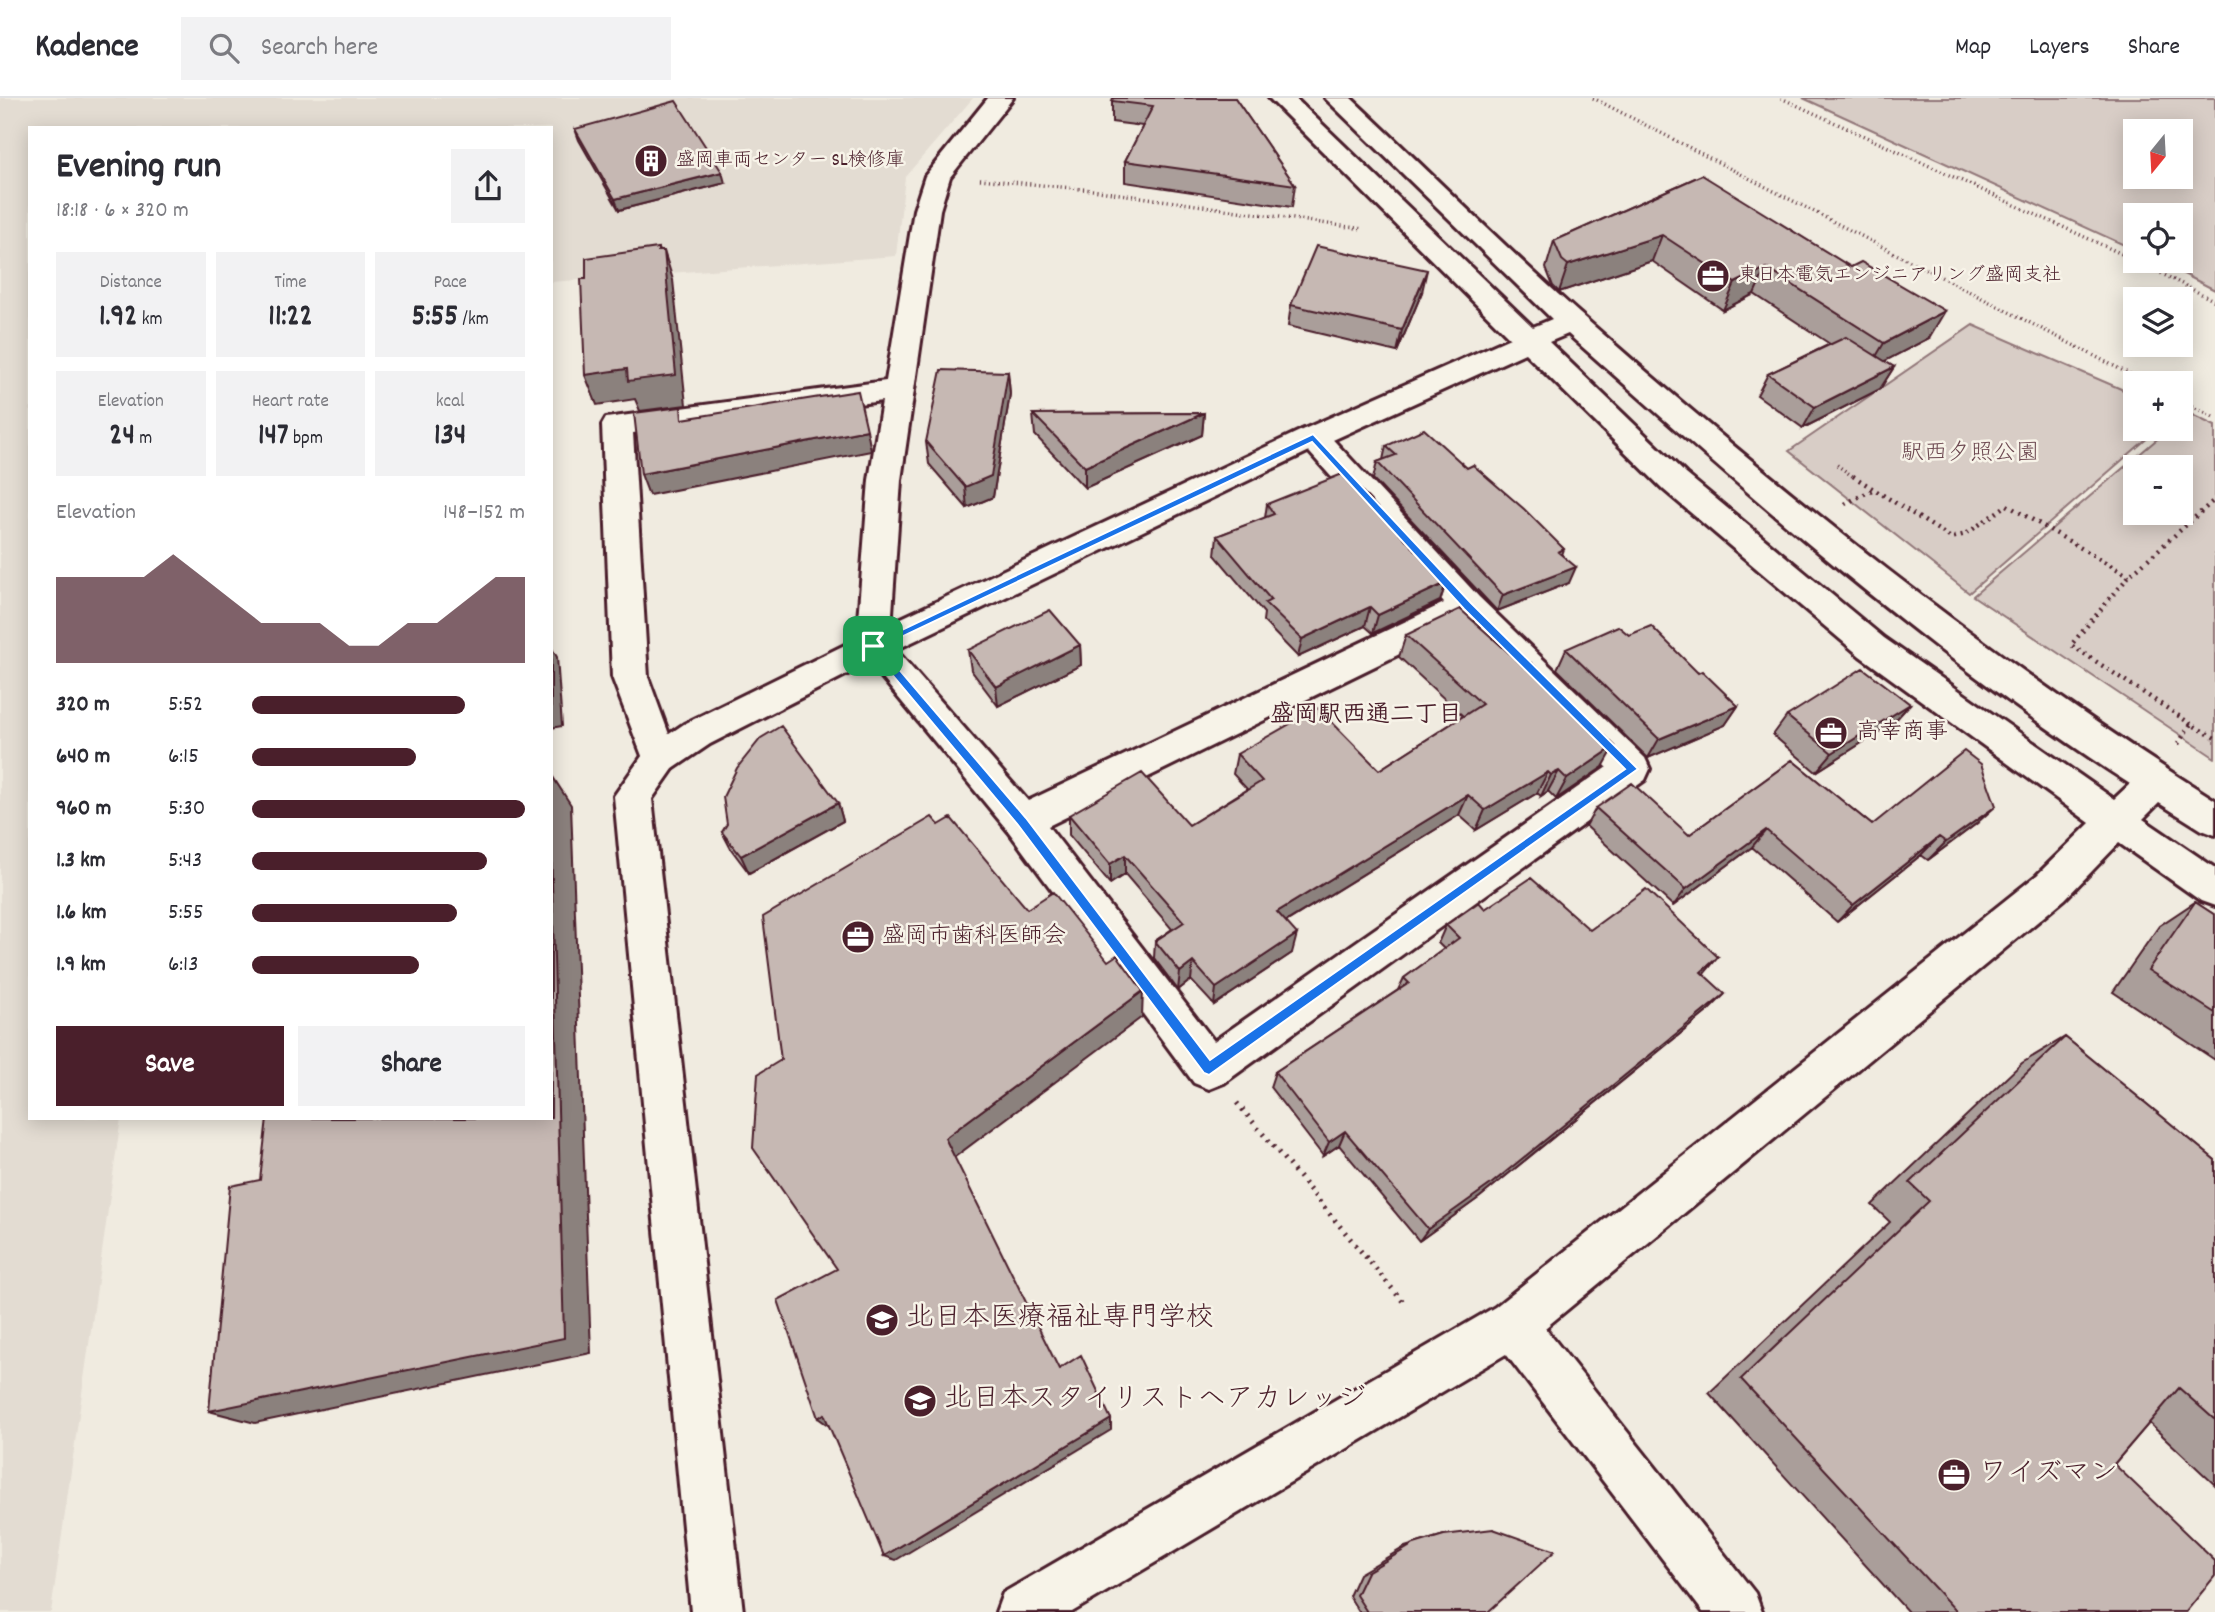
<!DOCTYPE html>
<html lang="en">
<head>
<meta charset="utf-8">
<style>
  body { margin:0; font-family:Dekko,"Klee One",sans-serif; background:#f2f2f3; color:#2b2b33; height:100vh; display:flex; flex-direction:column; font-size:26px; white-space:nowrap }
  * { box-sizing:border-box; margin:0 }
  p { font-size:23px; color:#7c7c81 }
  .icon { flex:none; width:38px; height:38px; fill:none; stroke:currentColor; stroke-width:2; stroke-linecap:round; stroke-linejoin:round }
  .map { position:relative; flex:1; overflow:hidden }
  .side { position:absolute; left:28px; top:28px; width:525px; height:994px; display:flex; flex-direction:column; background:#fff; border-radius:0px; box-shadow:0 4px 18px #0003 }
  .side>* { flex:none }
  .needle { width:46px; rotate:198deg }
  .controls { position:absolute; left:2123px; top:21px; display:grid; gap:14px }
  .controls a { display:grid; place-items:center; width:70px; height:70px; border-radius:0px; background:#fff; box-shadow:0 4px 18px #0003; font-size:35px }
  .pin { position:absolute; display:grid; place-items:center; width:60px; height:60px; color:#fff; margin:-30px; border-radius:14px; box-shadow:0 4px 10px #0006 }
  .round { display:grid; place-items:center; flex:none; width:74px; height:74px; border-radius:0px; background:#f2f2f3 }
  .headline { display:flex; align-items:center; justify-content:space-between; height:119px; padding:0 28px }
  h1 { font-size:38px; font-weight:700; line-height:52px }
  .metrics { display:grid; grid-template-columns:repeat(3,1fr); gap:10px; height:119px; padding:7px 28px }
  .metrics div { display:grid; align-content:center; border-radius:0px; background:#f2f2f3; text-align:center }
  .metrics b { font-size:30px; font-weight:700 }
  .metrics small { font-size:19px; font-weight:400 }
  .metrics p { font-size:19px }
  .chart { height:196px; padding:14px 28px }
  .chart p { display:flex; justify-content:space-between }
  .chart svg { width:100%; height:126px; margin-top:7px; fill:#4a1f2b; opacity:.7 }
  .cta { display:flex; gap:14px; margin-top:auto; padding:14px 28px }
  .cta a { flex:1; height:80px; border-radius:0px; background:#4a1f2b; color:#fff; font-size:28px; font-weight:700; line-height:80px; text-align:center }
  .cta a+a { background:#f2f2f3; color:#2b2b33 }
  ul { padding:0 28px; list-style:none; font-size:23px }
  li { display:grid; grid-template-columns:112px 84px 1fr; align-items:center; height:52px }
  li i { height:18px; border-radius:9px; background:#4a1f2b }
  header { display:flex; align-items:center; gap:42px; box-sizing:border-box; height:98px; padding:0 35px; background:#fff; border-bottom:2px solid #e1e1e2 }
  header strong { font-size:33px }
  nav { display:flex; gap:38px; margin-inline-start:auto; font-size:24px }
  .search { width:490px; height:63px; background:#f2f2f3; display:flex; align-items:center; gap:18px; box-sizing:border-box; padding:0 24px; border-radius:0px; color:#7c7c81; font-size:26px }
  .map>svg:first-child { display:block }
  .built { fill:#e3dcd2 }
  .green { fill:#d8cdc6; stroke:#917678; stroke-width:2; fill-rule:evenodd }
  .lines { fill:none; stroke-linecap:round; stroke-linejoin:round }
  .minor-casing { stroke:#4a1f2b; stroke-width:6 }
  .tertiary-casing { stroke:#4a1f2b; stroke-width:6 }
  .path-far2 { stroke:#4a1f2b; stroke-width:3.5; stroke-dasharray:1 3.5; stroke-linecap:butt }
  .path-far1 { stroke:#4a1f2b; stroke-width:4.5; stroke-dasharray:2 5; stroke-linecap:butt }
  .path { stroke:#4a1f2b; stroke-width:5; stroke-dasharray:2 6; stroke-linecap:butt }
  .minor { fill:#f7f3e8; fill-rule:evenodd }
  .tertiary { fill:#f7f3e8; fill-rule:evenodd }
  .wall { fill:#aa9e9a; stroke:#4a1f2b; stroke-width:2 }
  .shaded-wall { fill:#8b817d; stroke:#4a1f2b; stroke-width:2 }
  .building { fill:#c6b8b3; stroke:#4a1f2b; stroke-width:2 }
  .route { fill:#1a73e8; stroke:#fff; stroke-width:2; fill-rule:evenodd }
  .labels { text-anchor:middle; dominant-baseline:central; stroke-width:5; stroke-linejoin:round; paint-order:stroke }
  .far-poi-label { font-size:19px; fill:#4a1f2b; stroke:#f7f3e8; text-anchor:start }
  .park-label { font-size:23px; fill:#6e4a52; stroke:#f7f3e8 }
  .poi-label { font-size:23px; fill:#4a1f2b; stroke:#f7f3e8; text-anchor:start }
  .neighbourhood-label { font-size:24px; font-weight:bold; fill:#4a1f2b; stroke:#f7f3e8 }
  .near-poi-label { font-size:28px; fill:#4a1f2b; stroke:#f7f3e8; text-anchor:start }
</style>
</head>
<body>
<header>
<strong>Kadence</strong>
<div class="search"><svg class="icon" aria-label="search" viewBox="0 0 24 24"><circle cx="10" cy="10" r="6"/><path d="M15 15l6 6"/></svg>Search here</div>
<nav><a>Map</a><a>Layers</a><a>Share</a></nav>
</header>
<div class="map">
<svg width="2215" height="1514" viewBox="0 0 2215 1514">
  <rect width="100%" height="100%" fill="#f0ebe0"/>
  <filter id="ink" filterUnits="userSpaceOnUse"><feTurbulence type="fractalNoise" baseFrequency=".0143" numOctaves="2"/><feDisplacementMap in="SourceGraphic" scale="14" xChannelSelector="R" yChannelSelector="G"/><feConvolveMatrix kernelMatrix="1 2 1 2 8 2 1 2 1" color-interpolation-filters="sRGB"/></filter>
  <g filter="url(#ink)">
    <!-- built -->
    <path class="built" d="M 0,0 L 973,0 L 905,79 L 896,158 L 551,184 L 551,30 L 30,30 L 30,1020 L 121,1020 L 51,1514 L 0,1514 Z"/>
    <!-- green -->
    <path class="green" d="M 1803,0 L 2215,0 L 2215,192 L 2158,163 L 2180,163 L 2180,117 L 2135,117 L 2135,152 ZM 2135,33 L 2180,33 L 2180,79 L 2135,79 Z
      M 1973,227 L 2135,297 L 2135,331 L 2158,331 L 1969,495 L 1789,353 Z
      M 2188,315 L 2215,328 L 2215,660 L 1973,498 L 2169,331 L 2180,331 L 2181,321 ZM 2135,369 L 2180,369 L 2180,415 L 2135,415 Z"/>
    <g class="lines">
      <defs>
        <path id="minor" d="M 988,0 L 1013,0 L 950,79 L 940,112 L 901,382 L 890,545 L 1028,703 L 1444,505 L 1302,346 L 1298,339 L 1302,332 L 1313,329 L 1324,332 L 1479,499 L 1645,660 L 1650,671 L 1645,682 L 1224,985 L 1209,991 L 1194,985 L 1009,734 L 856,548 L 869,382 L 882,303 L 633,335 L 648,579 L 678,661 L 673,671 L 660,676 L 647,671 L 612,579 L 602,327 L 606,320 L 886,283 L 914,112 L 925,78 ZM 1463,525 L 1607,669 L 1214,943 L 1048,728 Z"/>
        <path id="tertiary" d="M 1269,0 L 1295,0 L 1533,229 L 1552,221 L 1325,0 L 1351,0 C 1427,71 1501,146 1579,215 C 1780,392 1988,559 2215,702 L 2215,737 L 2202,732 L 2159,705 L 2143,721 L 2215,770 L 2215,808 L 2201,803 L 2119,745 L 2065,801 L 1545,1230 L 1755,1495 L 1762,1514 L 1703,1514 L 1506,1256 L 1072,1514 L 996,1514 L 1003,1495 L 1495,1209 L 2037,777 L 2090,725 L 1860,558 L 1664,392 L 1525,255 L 1324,346 L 885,557 L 710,646 L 673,671 L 652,701 L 743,1514 L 691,1514 L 614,698 L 647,651 L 684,626 L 861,539 L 1302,332 L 1510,240 ZM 1568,236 C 1746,395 1928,556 2130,686 L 2114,701 L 1884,540 L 1686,376 L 1549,244 Z"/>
      </defs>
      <!-- minor casing -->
      <use href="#minor" class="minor-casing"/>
      <!-- tertiary casing -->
      <use href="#tertiary" class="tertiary-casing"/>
      <!-- path-far2 -->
      <path class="path-far2" d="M 1593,0 L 2147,285
        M 1781,0 L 2135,162
        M 980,81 L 1092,92 L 1363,131
        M 2137,163 L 2215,203
        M 2180,302 L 2215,320
        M 1837,367 L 1855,380"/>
      <!-- path-far1 -->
      <path class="path-far1" d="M 1853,378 L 1951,440 L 1966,436 L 2007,407 L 2129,478
        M 1845,406 L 1872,392
        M 2191,626 L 2071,547 L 2129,478 L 2212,404
        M 2178,646 L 2191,626 L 2215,640"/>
      <!-- path -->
      <path class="path" d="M 1237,1005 L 1405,1206"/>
      <!-- minor -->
      <use href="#minor" class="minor"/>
      <!-- tertiary -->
      <use href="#tertiary" class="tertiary"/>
    </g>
    <!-- wall -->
    <path class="wall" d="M 1235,0 L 1295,87 L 1292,109 L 1125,84 L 1125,63 L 1143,28 L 1112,24 L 1112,3 Z
      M 575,31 L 725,85 L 619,112 L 579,42 Z
      M 1702,77 L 1929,240 L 1884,263 L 1894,269 L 1880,291 L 1803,330 L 1757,297 L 1768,276 L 1830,246 L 1754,196 L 1723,212 L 1652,163 L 1559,194 L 1553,188 L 1546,170 L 1554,143 Z
      M 1422,194 L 1397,254 L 1288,228 L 1291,207 Z
      M 1008,274 L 1010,296 L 993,399 L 967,410 L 929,366 L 926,344 Z
      M 1204,315 L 1202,337 L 1085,390 L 1035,337 L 1033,316 Z
      M 1386,348 L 1467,370 L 1564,451 L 1562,457 L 1569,485 L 1497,513 L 1373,381 L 1377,364 L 1383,362 Z
      M 1267,406 L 1446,485 L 1440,503 L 1373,535 L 1365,528 L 1298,559 L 1263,523 L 1264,515 L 1215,457 L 1217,438 L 1265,420 Z
      M 1406,537 L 1603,669 L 1556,701 L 1548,693 L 1541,698 L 1537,695 L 1476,732 L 1459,717 L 1286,824 L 1292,855 L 1214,907 L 1191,882 L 1178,892 L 1154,860 L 1155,843 L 1172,831 L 1125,776 L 1110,786 L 1069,737 L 1069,717 L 1189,727 L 1247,691 L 1233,676 L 1237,656 L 1379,672 L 1463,618 L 1399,559 Z
      M 1629,537 L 1698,575 L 1738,608 L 1725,627 L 1648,660 L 1557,571 L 1566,551 Z
      M 1080,547 L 1081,567 L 998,608 L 971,572 L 968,552 Z
      M 1910,606 L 1893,625 L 1816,674 L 1773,637 L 1787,618 Z
      M 1792,662 L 1872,727 L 1976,726 L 1928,762 L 1921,757 L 1837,824 L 1752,749 L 1673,808 L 1586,728 L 1596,710 L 1689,737 Z
      M 838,705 L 843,723 L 749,775 L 731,751 L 722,734 Z
      M 2195,804 L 2215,817 L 2215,962 L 2113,894 L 2159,828 Z
      M 1485,811 L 1718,859 L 1703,876 L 1708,913 L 1480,1099 L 1419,1143 L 1339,1047 L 1323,1058 L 1270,989 L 1275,974 L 1398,892 L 1404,880 L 1444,851 L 1438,845 L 1446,827 Z
      M 2065,939 L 2215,1062 L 2215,1387 L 2149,1325 L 2114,1366 L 2186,1514 L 1908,1514 L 1709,1295 L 1890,1124 L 1872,1107 L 2022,965 Z
      M 1444,1437 L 1488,1514 L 1359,1514 L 1349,1498 L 1359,1476 L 1405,1449 Z"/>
    <!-- shaded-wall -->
    <path class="shaded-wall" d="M 722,74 L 725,85 L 619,112 L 615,101 Z
      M 1662,137 L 1652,163 L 1559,194 L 1568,167 Z
      M 658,150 L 666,175 L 664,153 L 673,182 L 686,307 L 640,313 L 635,301 L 597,307 L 585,277 L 658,153 Z
      M 1766,170 L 1754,196 L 1723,212 L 1735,185 Z
      M 1427,172 L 1422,194 L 1397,254 L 1402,232 Z
      M 1945,213 L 1929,240 L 1868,272 L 1884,245 Z
      M 1894,269 L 1880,291 L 1803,330 L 1815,309 Z
      M 1008,274 L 1010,296 L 993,399 L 967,410 L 965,389 Z
      M 1204,315 L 1202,337 L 1085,390 L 1085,369 Z
      M 867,332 L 871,353 L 649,397 L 641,376 Z
      M 1576,469 L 1569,485 L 1497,513 L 1503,497 Z
      M 1446,485 L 1440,503 L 1373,535 L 1378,517 Z
      M 1370,509 L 1365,528 L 1298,559 L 1302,541 Z
      M 1080,547 L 1081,567 L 998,608 L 996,589 Z
      M 551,549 L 557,559 L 562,628 L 551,630 Z
      M 1910,606 L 1893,625 L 1816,674 L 1832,655 Z
      M 1738,608 L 1725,627 L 1648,660 L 1659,641 Z
      M 1615,648 L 1603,669 L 1556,701 L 1567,681 Z
      M 1559,673 L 1548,693 L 1541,698 L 1551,677 Z
      M 1548,674 L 1537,695 L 1476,732 L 1485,712 Z
      M 551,676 L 571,707 L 591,1255 L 255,1325 L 209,1313 L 551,746 Z
      M 1468,697 L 1459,717 L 1272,832 L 1277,814 Z
      M 838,705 L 843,723 L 749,775 L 741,758 Z
      M 1996,708 L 1976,726 L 1928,762 L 1946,744 Z
      M 1766,732 L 1752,749 L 1673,808 L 1686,791 Z
      M 1939,739 L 1921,757 L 1837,824 L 1853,807 Z
      M 1125,757 L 1125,776 L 1110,786 L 1110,766 Z
      M 1297,836 L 1292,855 L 1214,907 L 1216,890 Z
      M 1718,859 L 1703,877 L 1701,874 Z
      M 1193,864 L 1191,882 L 1178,892 L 1180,874 Z
      M 1143,893 L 1142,919 L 952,1061 L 945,1040 Z
      M 1725,896 L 1708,913 L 1480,1099 L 1419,1143 L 1428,1131 Z
      M 1345,1033 L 1339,1047 L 1323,1058 L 1329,1044 Z
      M 824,1316 L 832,1330 L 818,1320 Z
      M 1111,1321 L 1111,1332 L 896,1462 L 884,1458 Z"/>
    <!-- building -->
    <path class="building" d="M 1113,0 L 1235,0 L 1295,87 L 1125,63 L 1153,8 L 1112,3 Z
      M 676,3 L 722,74 L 615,101 L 575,31 Z
      M 1702,77 L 1851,169 L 1861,164 L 1945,213 L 1884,245 L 1766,170 L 1735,185 L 1662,137 L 1568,167 L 1562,162 L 1554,143 Z
      M 1316,148 L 1427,172 L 1402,232 L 1291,207 Z
      M 658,150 L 658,153 L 664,153 L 676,277 L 628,283 L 627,271 L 585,277 L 581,181 L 586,181 L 586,160 Z
      M 1846,239 L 1894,269 L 1815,309 L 1768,276 Z
      M 941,272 L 1008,274 L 991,378 L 965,389 L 926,344 Z
      M 858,293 L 867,332 L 641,376 L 634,315 L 681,309 L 682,321 Z
      M 1204,315 L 1085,369 L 1033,316 Z
      M 1424,331 L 1467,370 L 1473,367 L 1524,411 L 1564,451 L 1558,454 L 1576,469 L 1503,497 L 1377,364 L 1396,357 L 1386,348 Z
      M 1345,375 L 1446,485 L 1378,517 L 1370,509 L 1302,541 L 1265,505 L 1271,502 L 1217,438 L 1274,416 L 1267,406 Z
      M 1460,511 L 1524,568 L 1531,565 L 1615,648 L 1567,681 L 1559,673 L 1551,677 L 1548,674 L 1485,712 L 1468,697 L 1277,814 L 1297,836 L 1216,890 L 1193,864 L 1180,874 L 1155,843 L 1184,824 L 1125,757 L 1110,766 L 1069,717 L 1142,675 L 1189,727 L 1262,683 L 1237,656 L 1318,610 L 1379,672 L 1482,606 L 1406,537 Z
      M 1050,512 L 1080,547 L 996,589 L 968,552 Z
      M 1618,528 L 1629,537 L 1651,528 L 1698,575 L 1702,573 L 1738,608 L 1659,641 L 1566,551 Z
      M 1863,570 L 1910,606 L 1832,655 L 1787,618 Z
      M 781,628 L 838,705 L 741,758 L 722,734 L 727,726 L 723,699 L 737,670 L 761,640 Z
      M 1964,653 L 1981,666 L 1996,708 L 1946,744 L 1939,739 L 1853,807 L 1766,732 L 1686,791 L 1596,710 L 1632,685 L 1689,737 L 1792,662 L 1872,727 Z
      M 932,719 L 939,727 L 951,720 L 1027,811 L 1053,794 L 1108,863 L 1117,857 L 1143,893 L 945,1040 L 1059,1271 L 1081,1257 L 1111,1321 L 884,1458 L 824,1316 L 818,1320 L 778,1202 L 837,1171 L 753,1050 L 758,976 L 781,962 L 763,819 Z
      M 551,746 L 564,1240 L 209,1313 L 230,1088 L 260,1082 L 267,1020 L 551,1020 Z
      M 1531,780 L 1590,832 L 1646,791 L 1718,859 L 1701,874 L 1725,896 L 1491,1086 L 1428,1131 L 1345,1033 L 1329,1044 L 1275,974 L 1409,885 L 1404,880 L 1459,840 L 1446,827 L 1479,804 L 1485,811 Z
      M 2195,804 L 2215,817 L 2215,915 L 2148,872 Z
      M 2065,939 L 2215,1062 L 2215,1322 L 2179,1290 L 2114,1366 L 2215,1463 L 2215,1478 L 2186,1514 L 1957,1514 L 1741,1281 L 1929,1103 L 1910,1085 Z
      M 1493,1431 L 1555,1453 L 1488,1514 L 1367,1514 L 1356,1497 L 1367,1474 L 1414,1446 L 1444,1437 Z"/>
  </g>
  <!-- route -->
  <path class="route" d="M 1313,336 L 1471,505 L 1638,671 L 1209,977 L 1204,975 L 1018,727 L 868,548 ZM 1312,344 L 1464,511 L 1625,671 L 1210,962 L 1026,720 L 880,549 Z"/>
  <!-- icons -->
  <defs>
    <symbol id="building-disc" viewBox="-11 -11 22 22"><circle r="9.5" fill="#4a1f2b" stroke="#f7f3e8"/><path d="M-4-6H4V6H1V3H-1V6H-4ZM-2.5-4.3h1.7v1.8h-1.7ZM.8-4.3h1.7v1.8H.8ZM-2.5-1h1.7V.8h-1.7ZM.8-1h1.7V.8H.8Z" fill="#fff"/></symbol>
    <symbol id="office-disc" viewBox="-11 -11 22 22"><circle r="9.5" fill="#4a1f2b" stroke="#f7f3e8"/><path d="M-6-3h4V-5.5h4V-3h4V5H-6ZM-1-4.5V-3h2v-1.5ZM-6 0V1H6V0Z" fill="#fff"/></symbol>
    <symbol id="university-disc" viewBox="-11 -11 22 22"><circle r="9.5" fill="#4a1f2b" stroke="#f7f3e8"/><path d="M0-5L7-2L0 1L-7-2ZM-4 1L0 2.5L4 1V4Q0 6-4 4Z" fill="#fff"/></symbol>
  </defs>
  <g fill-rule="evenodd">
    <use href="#building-disc" x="632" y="44" width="38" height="38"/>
    <use href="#office-disc" x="1694" y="159" width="38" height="38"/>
    <use href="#office-disc" x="1812" y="616" width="38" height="38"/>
    <use href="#office-disc" x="839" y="820" width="38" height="38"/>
    <use href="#university-disc" x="863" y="1203" width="38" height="38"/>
    <use href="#university-disc" x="901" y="1284" width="38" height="38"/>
    <use href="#office-disc" x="1935" y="1358" width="38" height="38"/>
  </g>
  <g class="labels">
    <!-- far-poi labels -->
    <g class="far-poi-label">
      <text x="676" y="63">盛岡車両センター SL検修庫</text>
      <text x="1738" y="178">東日本電気エンジニアリング盛岡支社</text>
    </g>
    <!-- park labels -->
    <g class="park-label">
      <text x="1970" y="356">駅西夕照公園</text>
    </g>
    <!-- poi labels -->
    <g class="poi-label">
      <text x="1856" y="635">高幸商事</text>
      <text x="882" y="839">盛岡市歯科医師会</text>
    </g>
    <!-- neighbourhood labels -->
    <g class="neighbourhood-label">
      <text x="1366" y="618">盛岡駅西通二丁目</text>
    </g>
    <!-- near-poi labels -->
    <g class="near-poi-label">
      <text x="906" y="1222">北日本医療福祉専門学校</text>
      <text x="944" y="1303">北日本スタイリストヘアカレッジ</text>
      <text x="1979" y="1377">ワイズマン</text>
    </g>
  </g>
</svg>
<div class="controls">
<a><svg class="needle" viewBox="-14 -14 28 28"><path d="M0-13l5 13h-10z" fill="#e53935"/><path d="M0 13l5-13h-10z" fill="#7c7c81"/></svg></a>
<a><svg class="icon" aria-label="locate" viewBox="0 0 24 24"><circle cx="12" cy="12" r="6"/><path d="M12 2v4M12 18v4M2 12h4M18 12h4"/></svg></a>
<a><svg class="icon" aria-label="layers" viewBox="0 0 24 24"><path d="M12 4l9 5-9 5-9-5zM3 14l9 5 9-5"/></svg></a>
<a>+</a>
<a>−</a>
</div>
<div class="pin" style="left:873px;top:548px;background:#1e9e55"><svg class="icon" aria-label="arrive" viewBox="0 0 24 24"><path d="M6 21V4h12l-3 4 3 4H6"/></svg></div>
<section class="side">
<div class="headline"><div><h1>Evening run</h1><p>18:18 · 6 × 320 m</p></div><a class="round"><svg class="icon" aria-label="share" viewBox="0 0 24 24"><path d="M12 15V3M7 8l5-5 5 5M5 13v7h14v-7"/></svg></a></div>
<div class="metrics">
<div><p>Distance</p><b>1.92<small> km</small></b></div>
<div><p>Time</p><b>11:22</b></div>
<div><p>Pace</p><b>5:55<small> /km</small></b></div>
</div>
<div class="metrics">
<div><p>Elevation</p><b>24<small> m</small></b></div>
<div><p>Heart rate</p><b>147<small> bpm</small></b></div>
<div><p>kcal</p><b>134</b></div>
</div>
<div class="chart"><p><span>Elevation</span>148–152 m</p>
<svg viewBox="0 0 160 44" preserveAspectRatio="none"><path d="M0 44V14L10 14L20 14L30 14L40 6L50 14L60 22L70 30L80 30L90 30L100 38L110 38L120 30L130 30L140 22L150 14L160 14V44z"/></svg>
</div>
<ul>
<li><b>320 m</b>5:52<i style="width:78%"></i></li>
<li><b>640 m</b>6:15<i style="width:60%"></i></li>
<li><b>960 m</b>5:30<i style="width:100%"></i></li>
<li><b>1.3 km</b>5:43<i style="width:86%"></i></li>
<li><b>1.6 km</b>5:55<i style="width:75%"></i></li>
<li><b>1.9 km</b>6:13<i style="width:61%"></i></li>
</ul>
<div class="cta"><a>Save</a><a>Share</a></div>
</section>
</div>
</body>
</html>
